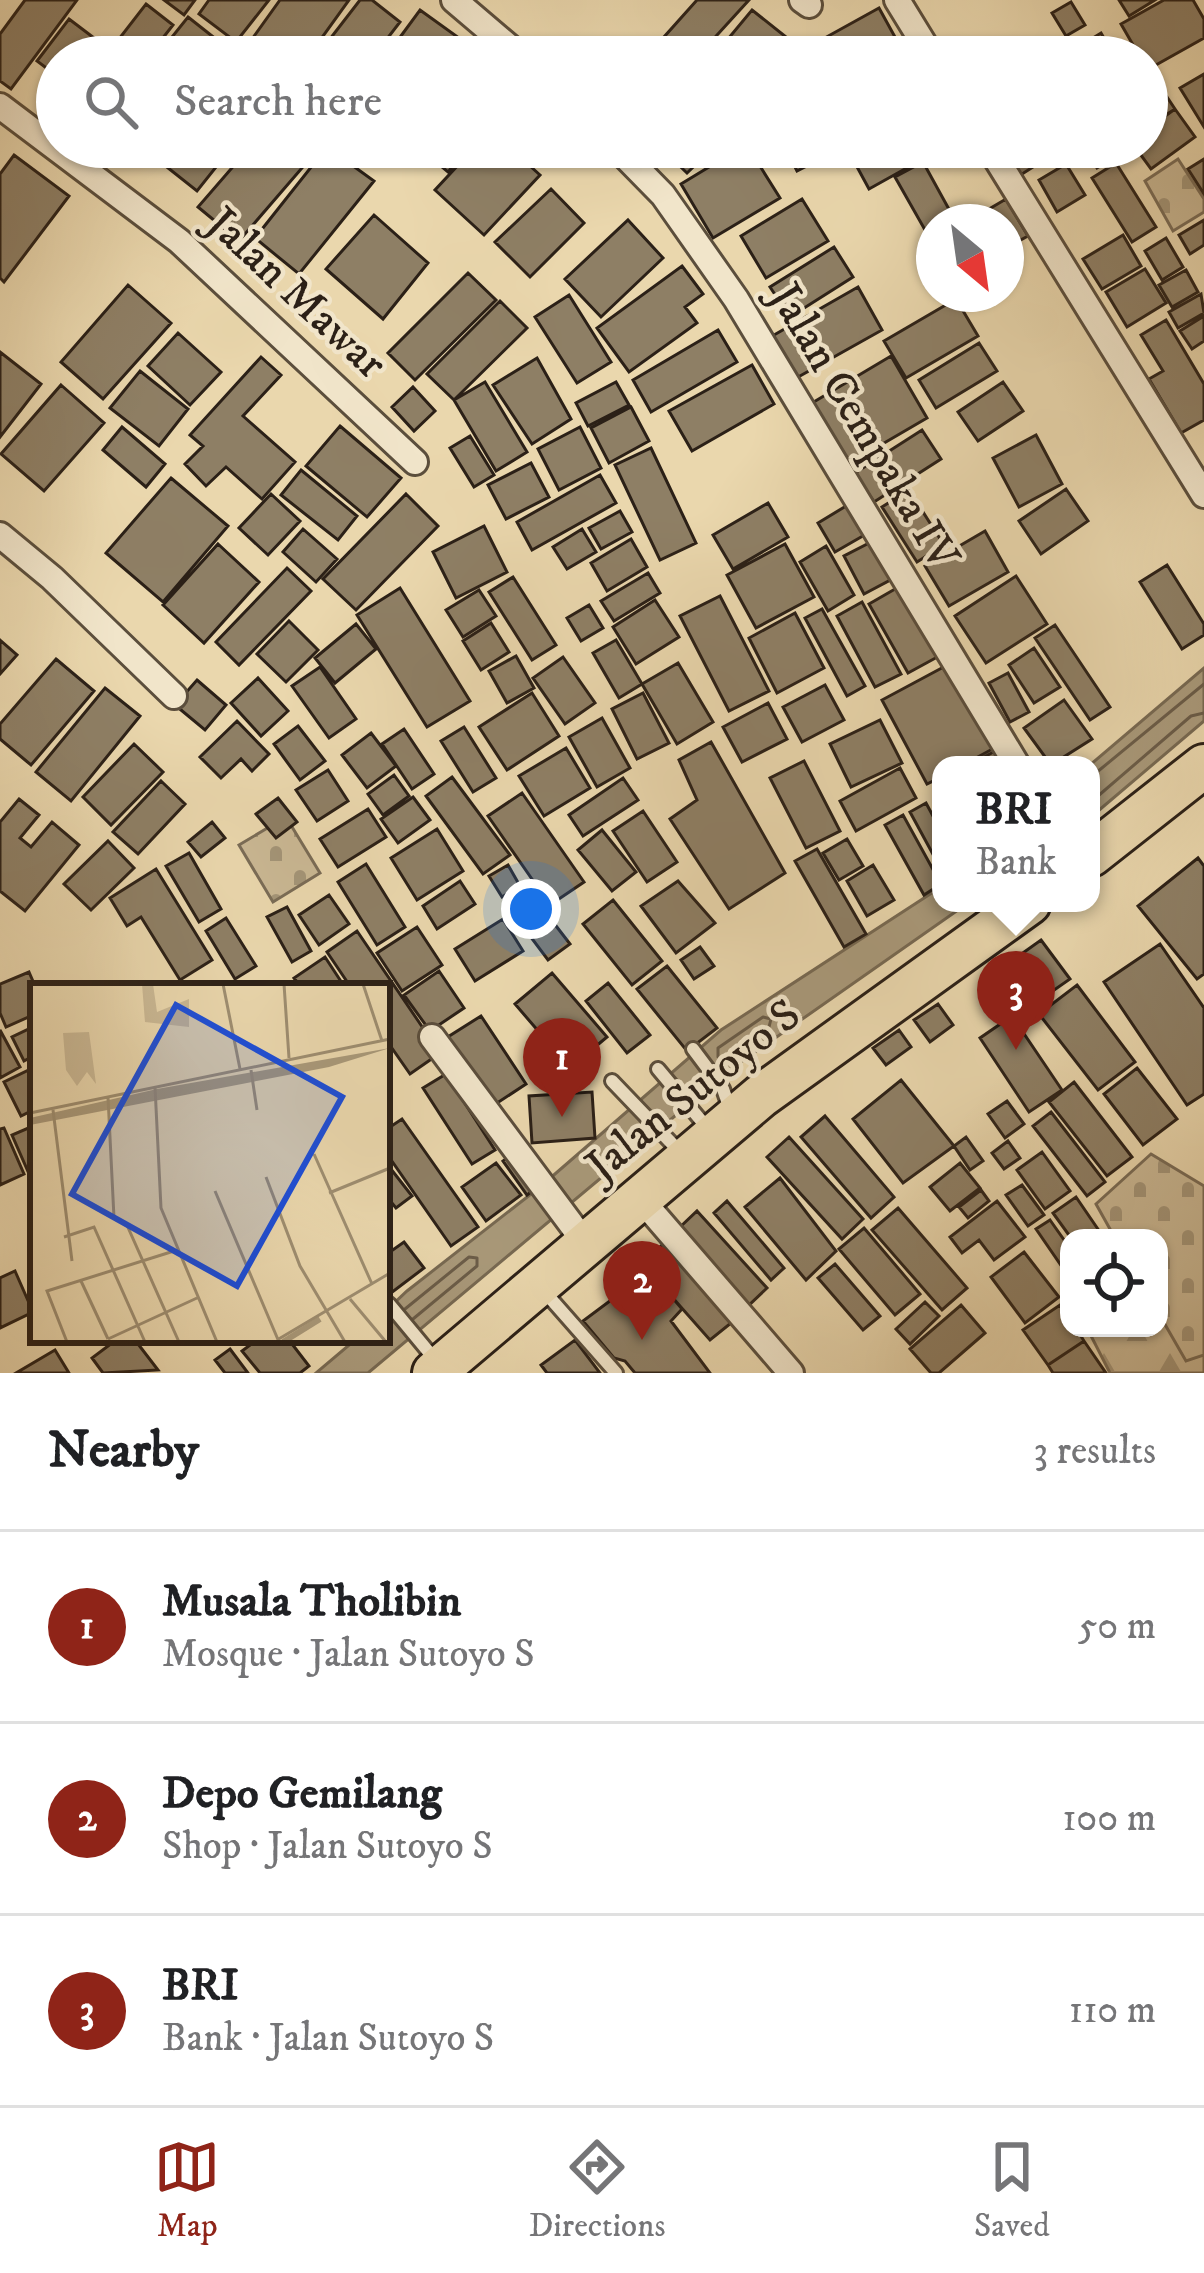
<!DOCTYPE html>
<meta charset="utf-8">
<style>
:root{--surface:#fff;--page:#f6f6f6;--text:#202124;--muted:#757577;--line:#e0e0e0;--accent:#8f2418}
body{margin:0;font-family:"IM FELL DW Pica",serif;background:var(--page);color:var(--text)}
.controls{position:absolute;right:36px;bottom:36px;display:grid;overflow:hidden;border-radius:24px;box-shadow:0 3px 9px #0004}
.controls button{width:108px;height:108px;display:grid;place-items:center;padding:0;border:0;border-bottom:3px solid var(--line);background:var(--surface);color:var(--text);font:60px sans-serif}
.compass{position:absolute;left:916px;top:204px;width:108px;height:108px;border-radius:50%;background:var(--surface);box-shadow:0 3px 9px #0004;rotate:151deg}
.you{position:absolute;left:531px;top:909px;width:42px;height:42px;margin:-30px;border:9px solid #fff;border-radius:50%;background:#1a73e8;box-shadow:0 0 0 18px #1a73e833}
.badge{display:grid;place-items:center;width:78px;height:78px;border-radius:50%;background:var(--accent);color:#fff;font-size:39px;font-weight:700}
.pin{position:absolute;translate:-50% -99px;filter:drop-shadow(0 3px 6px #0008)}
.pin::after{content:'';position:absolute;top:63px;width:42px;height:36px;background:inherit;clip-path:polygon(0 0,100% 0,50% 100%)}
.popup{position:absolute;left:932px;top:756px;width:168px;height:156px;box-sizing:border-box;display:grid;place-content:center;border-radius:24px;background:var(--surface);filter:drop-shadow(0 3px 9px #0005);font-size:39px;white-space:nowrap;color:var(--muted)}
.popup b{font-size:45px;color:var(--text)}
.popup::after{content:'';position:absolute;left:50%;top:100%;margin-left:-24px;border:24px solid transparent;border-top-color:var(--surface)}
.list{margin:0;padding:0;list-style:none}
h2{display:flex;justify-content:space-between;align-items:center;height:156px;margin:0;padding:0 48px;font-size:51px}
h2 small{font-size:39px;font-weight:400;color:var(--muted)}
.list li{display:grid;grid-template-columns:78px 1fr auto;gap:36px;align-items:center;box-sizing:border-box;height:192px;padding:0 48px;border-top:3px solid var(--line)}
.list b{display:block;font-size:45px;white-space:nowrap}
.list p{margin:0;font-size:39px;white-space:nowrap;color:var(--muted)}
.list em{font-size:39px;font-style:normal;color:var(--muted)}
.icon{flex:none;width:66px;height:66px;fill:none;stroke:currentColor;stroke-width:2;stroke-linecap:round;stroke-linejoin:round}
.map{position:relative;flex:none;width:1204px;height:1373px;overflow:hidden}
.search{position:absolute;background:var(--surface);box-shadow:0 3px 9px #0004;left:36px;right:36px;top:36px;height:132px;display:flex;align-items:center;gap:30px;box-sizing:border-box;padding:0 42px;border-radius:66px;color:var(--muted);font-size:45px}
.sheet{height:732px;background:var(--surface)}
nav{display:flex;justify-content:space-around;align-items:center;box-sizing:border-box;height:168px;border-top:3px solid var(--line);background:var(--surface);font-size:33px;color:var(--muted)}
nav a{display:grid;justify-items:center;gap:6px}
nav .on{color:var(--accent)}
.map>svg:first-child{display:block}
</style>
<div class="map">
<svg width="1204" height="1373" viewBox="0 0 1204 1373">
<defs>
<pattern id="forest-firs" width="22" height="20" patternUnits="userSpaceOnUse" patternTransform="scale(3)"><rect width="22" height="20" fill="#cab894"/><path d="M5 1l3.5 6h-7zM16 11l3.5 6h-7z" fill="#a49578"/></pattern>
<pattern id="cemetery-stones" width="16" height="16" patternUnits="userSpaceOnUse" patternTransform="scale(3)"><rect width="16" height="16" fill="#cab894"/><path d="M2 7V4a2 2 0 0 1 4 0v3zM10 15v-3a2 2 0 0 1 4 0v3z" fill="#a49578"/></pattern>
</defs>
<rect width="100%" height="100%" fill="#ead7ad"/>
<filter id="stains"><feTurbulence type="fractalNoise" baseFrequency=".00167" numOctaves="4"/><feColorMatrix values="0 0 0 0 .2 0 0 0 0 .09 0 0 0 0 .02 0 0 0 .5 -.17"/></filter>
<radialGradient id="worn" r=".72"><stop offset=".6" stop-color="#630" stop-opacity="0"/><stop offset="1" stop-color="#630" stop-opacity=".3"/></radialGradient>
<!-- forest -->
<path fill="url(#forest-firs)" stroke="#7a6c56" stroke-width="3" d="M1204,1244v129h-94l-23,-45h72v-69z"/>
<!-- cemetery -->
<path fill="url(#cemetery-stones)" stroke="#7a6c56" stroke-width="3" d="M1178,159l26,40v13l-31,19 -28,-50z
M286,817l34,56 -47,29 -34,-57z
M1151,1154l53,32v169l-18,6 -27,-47v-76h-44l-19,-34z"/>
<!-- water -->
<path fill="#a9997a" stroke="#776952" stroke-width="3" d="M1204,668v53l-113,96 -1,-52z
M941,887v16h27l-237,166 -363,304h-52l39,-33h32v-30l20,-19 133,-104 181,-157z"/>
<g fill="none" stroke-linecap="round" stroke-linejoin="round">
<!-- shore -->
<path stroke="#6a5c48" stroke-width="3" d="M1091,777l113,-93
M1091,802l100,-86 13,-3
M763,1017l8,2 -2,8 -44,31 -7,-1v-9z
M405,1309l64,-52 8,1v8l-64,53"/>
</g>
<!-- building -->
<path fill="#8e7f65" stroke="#2b2017" stroke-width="3" d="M25,0h52l-66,89 -11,-8v-47z
M164,0h31l-11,15z
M209,0h60l-33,42 -37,-28z
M280,0h69l-41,57h-45l-16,-11z
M360,0h12l28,22 -27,35h-57z
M697,0h52l-52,57h-11l-22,-20z
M1119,0h36l-26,16z
M1164,0h29l11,19v19l-57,32v-13h-7l-19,-33z
M1071,2l14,23 -19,11 -14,-23z
M146,4l27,21 -25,32h-43z
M879,8l27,49h-88l-6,-12z
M420,10l39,28 -14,19h-23l-24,-17z
M752,10l34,27 -16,20h-57z
M188,17l38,30 -8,10h-62z
M69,19l37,28 -8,10h-41v19l-20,-15z
M1101,33l14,24h-53z
M480,41l17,16h-32z
M1204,74v53l-24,-39z
M1155,79l20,30 -28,18v-42z
M1175,109l20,28 -44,32 -16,-22h12v-18z
M169,147h63l-35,44 -39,-31z
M250,147h41l17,14 -69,80 -41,-34z
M327,147l47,34 -75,93 -44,-36z
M418,147h51l-21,25z
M475,147h34l31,28 -56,60 -49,-45z
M660,147h54l-27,26z
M742,147h6l32,51 -67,40 -32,-54z
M785,147h59l-47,24z
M858,147h44l10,18 -43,24 -20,-37z
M907,147h34l-26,14z
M1001,147h43l6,9 -31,20z
M1084,147h36l3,5 -26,16z
M14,155l55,41 -65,86 -4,-4v-104z
M1204,159v35l-16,-25z
M923,162l33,60h-22v12l-5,3 -34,-60z
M1116,163l40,64 -24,15 -40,-64z
M1066,164l19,31 -28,17 -18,-32z
M551,189l33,34 -54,54 -35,-35z
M802,199l26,42 -62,37 -25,-42z
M1006,199l22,37 -22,12v-26h-39z
M374,215l54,48 -45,56 -57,-50z
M628,220l35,38 -62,59 -36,-38z
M1204,220v25l-14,9 -11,-19z
M1123,235l18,31 -39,23 -19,-30z
M1166,238l17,29 -21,13 -17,-29z
M834,247l19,30 -63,40 -20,-30z
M682,266l21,28 -18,13 12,16 -68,49 -32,-44z
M1145,269l21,34 -39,24 -21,-35z
M1186,270l12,22 -26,15 -13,-22z
M468,273l28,27 -81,80 -27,-27z
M128,285l43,38 -68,76 -42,-37z
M858,287l24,43 -91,51 -24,-42z
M1201,294l3,19 -26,15 -9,-16z
M569,295l42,67 -34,21 -42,-66z
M956,299l22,37 -72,42 -22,-37z
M500,301l27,27 -73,72 -27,-26z
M1204,316v25l-12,8 -12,-18z
M1166,320l38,64v36l-23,13 -32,-54 14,-8 -22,-36z
M718,330l19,32 -86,50 -18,-32z
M178,333l43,39 -31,33 -42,-39z
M979,343l18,28 -61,37 -17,-28z
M0,352l41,32 -41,53z
M891,356l36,62 -84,49 -36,-61z
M261,357l20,18 -38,41 52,46 -33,37 -36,-32 -20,19 -21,-22 18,-18 -13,-11z
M537,358l34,61 -39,25 -39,-59z
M752,365l22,39 -82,47 -23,-40z
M140,371l48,38 -29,37 -49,-38z
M485,382l42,70 -31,19 -42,-71z
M616,382l13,23 -41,21 -12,-23z
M1003,382l20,29 -45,30 -20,-29z
M61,385l43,38 -60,68 -43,-37z
M413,387l22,24 -21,20 -22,-24z
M631,407l18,34 -40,22 -18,-35z
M340,426l61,52 -34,39 -61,-51z
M122,427l43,37 -19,23 -43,-37z
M580,427l21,41 -42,22 -21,-41z
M922,430l19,29 -67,43 -19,-29z
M1036,435l26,49 -43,23 -26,-49z
M470,436l24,39 -20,12 -24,-39z
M651,448l45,95 -36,17 -45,-95z
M531,463l18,34 -43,22 -18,-34z
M301,470l56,46 -19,24 -57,-45z
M600,475l16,28 -84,47 -15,-28z
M171,478l57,48 -65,76 -57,-49z
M1066,489l22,32 -47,33 -22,-33z
M909,490l35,55 -27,17 -35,-55z
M271,494l29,27 -32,34 -29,-27z
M406,494l32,32 -82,84 -33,-31z
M768,503l20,34 -55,32 -20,-34z
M851,503l17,30 -33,19 -17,-29z
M620,511l12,21 -31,17 -12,-21z
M484,526l23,46 -51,26 -23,-46z
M303,529l34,30 -21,23 -33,-30z
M582,529l14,23 -29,17 -14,-22z
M985,531l23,41 -59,34 -24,-40z
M631,539l16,28 -40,24 -16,-28z
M875,540l19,38 -30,16 -20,-38z
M218,544l41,38 -55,61 -41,-38z
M785,544l29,53 -58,31 -29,-53z
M826,546l28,49 -26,16 -28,-49z
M1167,565l37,59v11l-22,14 -42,-67z
M287,568l24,23 -72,74 -23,-23z
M648,573l12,20 -46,28 -13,-20z
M1016,576l31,48 -61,39 -31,-47z
M513,577l43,68 -24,15 -43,-68z
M902,585l39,70 -33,18 -39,-69z
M400,588l70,113 -43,26 -70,-112z
M479,590l17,26 -33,21 -17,-27z
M720,596l49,95 -40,20 -49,-95z
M655,600l24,37 -43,27 -23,-37z
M862,602l39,72 -26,13 -38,-71z
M589,605l14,23 -22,13 -14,-23z
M822,609l43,77 -18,10 -42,-78z
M795,613l29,55 -47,25 -28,-55z
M289,621l29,29 -32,32 -29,-28z
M491,623l18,29 -28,18 -18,-29z
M356,624l20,25 -41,34 -20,-25z
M1055,625l55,82 -20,13 -55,-82z
M0,640l17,15 -17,19z
M616,640l26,44 -23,14 -26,-45z
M1034,648l26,39 -26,16 -25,-38z
M516,656l18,32 -27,15 -18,-32z
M563,657l32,46 -30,21 -32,-46z
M56,659l38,32 -63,74 -31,-26v-15z
M953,662l45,84 -35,19h-22v12l-14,7 -45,-84z
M678,663l35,59 -36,22 -35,-60z
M320,667l36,52 -27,19 -37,-52z
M1008,673l21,39 -19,10 -21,-39z
M258,678l30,33 -27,25 -30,-33z
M197,680l29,25 -21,25 -30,-25z
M825,685l19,35 -42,22 -19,-35z
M105,688l35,28 -69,85 -35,-29z
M532,693l27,43 -52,34 -28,-43z
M643,693l26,50 -32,16 -25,-50z
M1064,700l28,39 -41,26 -27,-37z
M768,703l19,36 -45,23 -19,-35z
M602,718l28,50 -33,19 -28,-50z
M880,720l22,43 -51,24 -21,-43z
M237,721l32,33 -17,17 -11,-12 -20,19 -21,-21z
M298,726l27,35 -25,19 -26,-36z
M464,727l32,51 -23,14 -32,-51z
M404,729l30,45 -22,15 -30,-45z
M371,733l25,33 -29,22 -25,-33z
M711,742l74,131 -56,36 -59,-90 27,-19 -18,-40z
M134,744l29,28 -52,53 -28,-28z
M566,748l24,40 -46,28 -25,-40z
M1001,748l9,17h-41z
M804,761l36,70 -34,17 -36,-70z
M900,768l16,30 -60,33 -16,-30z
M328,770l20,31 -31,20 -21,-31z
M394,775l15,21 -26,19 -15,-21z
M452,777l58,78 -27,19 -57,-78z
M623,778l15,22 -55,36 -14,-21z
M161,781l24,23 -47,50 -25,-22z
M522,793l62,89 -34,23 -62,-89z
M413,797l17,23 -32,23 -17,-24z
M278,798l19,24 -21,16 -20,-24z
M19,799l20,16 -19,23 11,9 21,-25 27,23 -54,66 -25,-20v-69z
M926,803l15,28v38l-31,-57z
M368,809l18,28 -48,30 -18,-28z
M643,811l34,51 -30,20 -34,-51z
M903,815l38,69 -17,11 -39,-70z
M212,822l13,16 -24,19 -13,-15z
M437,829l26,42 -46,29 -26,-42z
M602,830l34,42 -24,19 -34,-41z
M847,839l16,27 -24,14 -16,-27z
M108,841l26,27 -43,42 -27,-26z
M817,849l49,85 -22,13 -49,-86z
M189,853l32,56 -22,13 -33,-56z
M1198,858l6,8v108l-7,5 -59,-73z
M366,864l39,63 -28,18 -39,-63z
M508,865l12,21 -18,11 -13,-21z
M873,865l21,35 -27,16 -20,-35z
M156,869l56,91 -32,20 -39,-63 -14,9 -17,-28z
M460,881l15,23 -38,25 -14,-23z
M678,881l37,42 -39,30 -35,-47z
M329,895l20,29 -30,21 -20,-30z
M533,896l37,48 -22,16 -36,-48z
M613,900l49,61 -30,24 -49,-61z
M287,907l24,44 -19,11 -25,-45z
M226,918l30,48 -21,13 -29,-48z
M503,919l20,32 -48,30 -20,-32z
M417,927l25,38 -40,26 -25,-38z
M357,931l83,122 -30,21 -23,-33v-55h-37l-23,-34z
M1041,940l29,39 -33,23 -28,-39z
M1160,944l44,64v86l-17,11 -83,-123z
M700,947l14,19 -20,13 -13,-19z
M325,957l19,29h-44l-6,-8z
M667,966l50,62 -30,23 -50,-62z
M439,971l25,37 -34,23 -26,-36z
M29,972l6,14 -2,29 -27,12 -6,-14v-29z
M552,973l55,64 -37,31 -55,-64z
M608,983l42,52 -23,18 -41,-52z
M1077,985l58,77 -37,28 -59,-76z
M938,1004l15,21 -23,17 -16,-22z
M481,1016l45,68 -38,25 -45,-69z
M1012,1016l50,74 -33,22 -49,-74z
M33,1027v29l-9,5 -12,-24z
M0,1030l20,37 -20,11z
M899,1030l12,17 -25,18 -13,-17z
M33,1068v42l-12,6 -17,-34z
M1137,1068l40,51 -34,26 -39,-51z
M446,1074l49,76 -23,14 -49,-76z
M901,1080l53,66 -51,37 -50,-64z
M1074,1082l58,75 -25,19 -58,-74z
M592,1092l3,46 -63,5 -3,-47z
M1007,1101l17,23 -19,14 -17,-24z
M1051,1112l54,70 -18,14 -54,-70z
M825,1116l69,81 -23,21 -70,-81z
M402,1119l76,108 -27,19 -64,-92v-25z
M33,1126v57l-21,-48z
M4,1128l20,46 -24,11v-56z
M789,1137l74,82 -21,20 -75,-82z
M966,1137l17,24 -13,9 -16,-24z
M1008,1141l12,17 -16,11 -12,-16z
M1042,1152l28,39 -25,18 -28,-39z
M514,1153l25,33 -12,9 -24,-34z
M496,1163l25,32 -35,26 -24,-34z
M960,1163l20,25 -30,23 -20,-24z
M387,1164l25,32 -16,12 -9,-11z
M780,1178l56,73 -30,29 -61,-73z
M1022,1185l22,30 -16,11 -22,-31z
M981,1190l8,11 -21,17 -9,-11z
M1076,1197l28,41h-33l-18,-25z
M727,1201l57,67 -13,12 -57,-67z
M997,1201l28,36 -31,23 -15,-20 -17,13 -12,-16z
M898,1208l69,80 -25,22 -70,-80z
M697,1211l70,77 -19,18 -70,-77z
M1050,1220l19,27v30l-33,-48z
M864,1228l56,66 -25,21 -56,-66z
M668,1240l68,79 -26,21 -68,-77z
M404,1242l20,26 -37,28v-42z
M1024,1252l35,45 -34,26 -34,-46z
M835,1264l45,52 -17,14 -45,-52z
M15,1271l18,41 -33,16v-50z
M650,1271l32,38 -11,12 39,52h-75l-10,-12 -11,-3 -31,-37z
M925,1302l14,14 -29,28 -14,-15z
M961,1305l24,28 -46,40h-8l-21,-24z
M1060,1305l9,13v10h7l8,13 -36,24 -25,-35z
M116,1340h19l23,30 -55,3 -11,-15z
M257,1340h32l20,26 -9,7h-40l-18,-22z
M575,1340l25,33h-53l-6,-8z
M1084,1341l22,32h-53l-5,-8z
M230,1349l18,24h-23l-10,-13z
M55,1350l14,23h-53z"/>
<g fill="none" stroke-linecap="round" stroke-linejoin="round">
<!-- service casing -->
<g stroke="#5b4e3c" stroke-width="18">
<path id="service" d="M693,1049l30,40 8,23
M658,1069l51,61
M612,1081l69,72
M543,1290l73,83
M389,1304l48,58"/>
</g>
<!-- minor casing -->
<g stroke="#5b4e3c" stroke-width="30">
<path id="minor" d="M454,0l67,57
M802,0l7,5
M897,0l35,57
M0,106l179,135 236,221
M616,147l47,48 73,104 281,466
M989,147l215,348
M0,535l52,43 122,118
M432,1037l154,207
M640,1198l151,175"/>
</g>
<!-- trunk casing -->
<g stroke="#2b2017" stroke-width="48">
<path id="trunk" d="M1091,855l113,-89
M434,1373l327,-277 268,-193"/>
</g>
<!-- service -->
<use href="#service" stroke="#f1e5ca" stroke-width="12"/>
<!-- minor -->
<use href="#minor" stroke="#f1e5ca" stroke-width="24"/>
<!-- trunk -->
<use href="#trunk" stroke="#ead7ad" stroke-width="42"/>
</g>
<g text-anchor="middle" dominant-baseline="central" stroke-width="9" stroke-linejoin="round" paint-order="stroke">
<!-- street labels -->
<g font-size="45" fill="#2b2017" stroke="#f1e5ca">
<text transform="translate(296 294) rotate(43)">Jalan Mawar</text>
<text transform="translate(863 427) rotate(59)">Jalan Cempaka IV</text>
<text transform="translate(694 1091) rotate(-39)">Jalan Sutoyo S</text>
</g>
</g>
<!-- overview -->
<g transform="translate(30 983)">
<rect width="360" height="360" fill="#ead7ad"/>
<path d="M112,1h11l4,28 32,-13v28l-44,-5zM59,49l7,52 -9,-12 -10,14 -11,-16 -3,-37z" fill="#cab894"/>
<path d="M360,65l-61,19 -299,58v-7l127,-29z" fill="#a9997a"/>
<path fill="none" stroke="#a9997a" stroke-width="6" d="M253,359l37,-23"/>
<path fill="none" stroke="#9e8e71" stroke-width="3" d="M193,1l17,85M254,1l5,74M333,1l19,57M221,87l6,40M125,104l6,121 56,134M78,114l6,121M23,127l19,151M0,130l360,-74M0,132v153M284,171l58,130M236,194l34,89 45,76M185,208l64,151M299,210l61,-25M96,240l53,119M34,254l30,-10 51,115M51,298l27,58M320,316l36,43M78,356l89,-41M247,357l113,-67M37,359l-20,-51 127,-40"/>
<path fill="#1d4ed8" fill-opacity="0.15" stroke="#1d4ed8" stroke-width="6" d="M146,22l166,92 -105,189 -165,-92z"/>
<rect width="360" height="360" fill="none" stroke="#2b2017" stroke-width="6"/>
</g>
<rect width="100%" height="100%" filter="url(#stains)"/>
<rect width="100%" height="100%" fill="url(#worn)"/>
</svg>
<div class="controls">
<button><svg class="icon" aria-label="locate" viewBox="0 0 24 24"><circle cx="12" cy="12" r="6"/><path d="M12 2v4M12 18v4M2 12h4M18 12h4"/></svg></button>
</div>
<svg class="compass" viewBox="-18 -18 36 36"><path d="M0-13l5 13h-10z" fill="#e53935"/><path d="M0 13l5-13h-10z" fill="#757577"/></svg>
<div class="you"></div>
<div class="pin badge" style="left:562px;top:1117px">1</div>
<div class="pin badge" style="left:642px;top:1340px">2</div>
<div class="pin badge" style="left:1016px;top:1050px">3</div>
<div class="popup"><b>BRI</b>Bank</div>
<div class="search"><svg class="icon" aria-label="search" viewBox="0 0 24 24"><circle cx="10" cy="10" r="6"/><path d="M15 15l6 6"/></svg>Search here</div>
</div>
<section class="sheet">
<h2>Nearby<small>3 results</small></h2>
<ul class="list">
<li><span class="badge">1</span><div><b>Musala Tholibin</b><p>Mosque · Jalan Sutoyo S</p></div><em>50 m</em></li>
<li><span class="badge">2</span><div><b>Depo Gemilang</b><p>Shop · Jalan Sutoyo S</p></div><em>100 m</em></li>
<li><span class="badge">3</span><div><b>BRI</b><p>Bank · Jalan Sutoyo S</p></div><em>110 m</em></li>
</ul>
</section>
<nav>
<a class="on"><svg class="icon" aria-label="map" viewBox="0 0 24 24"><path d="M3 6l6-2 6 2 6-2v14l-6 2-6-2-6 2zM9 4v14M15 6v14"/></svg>Map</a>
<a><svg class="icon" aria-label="directions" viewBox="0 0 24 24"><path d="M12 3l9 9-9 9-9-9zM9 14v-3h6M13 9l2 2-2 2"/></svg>Directions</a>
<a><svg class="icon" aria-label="saved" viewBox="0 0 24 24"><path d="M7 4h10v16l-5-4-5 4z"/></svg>Saved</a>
</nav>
